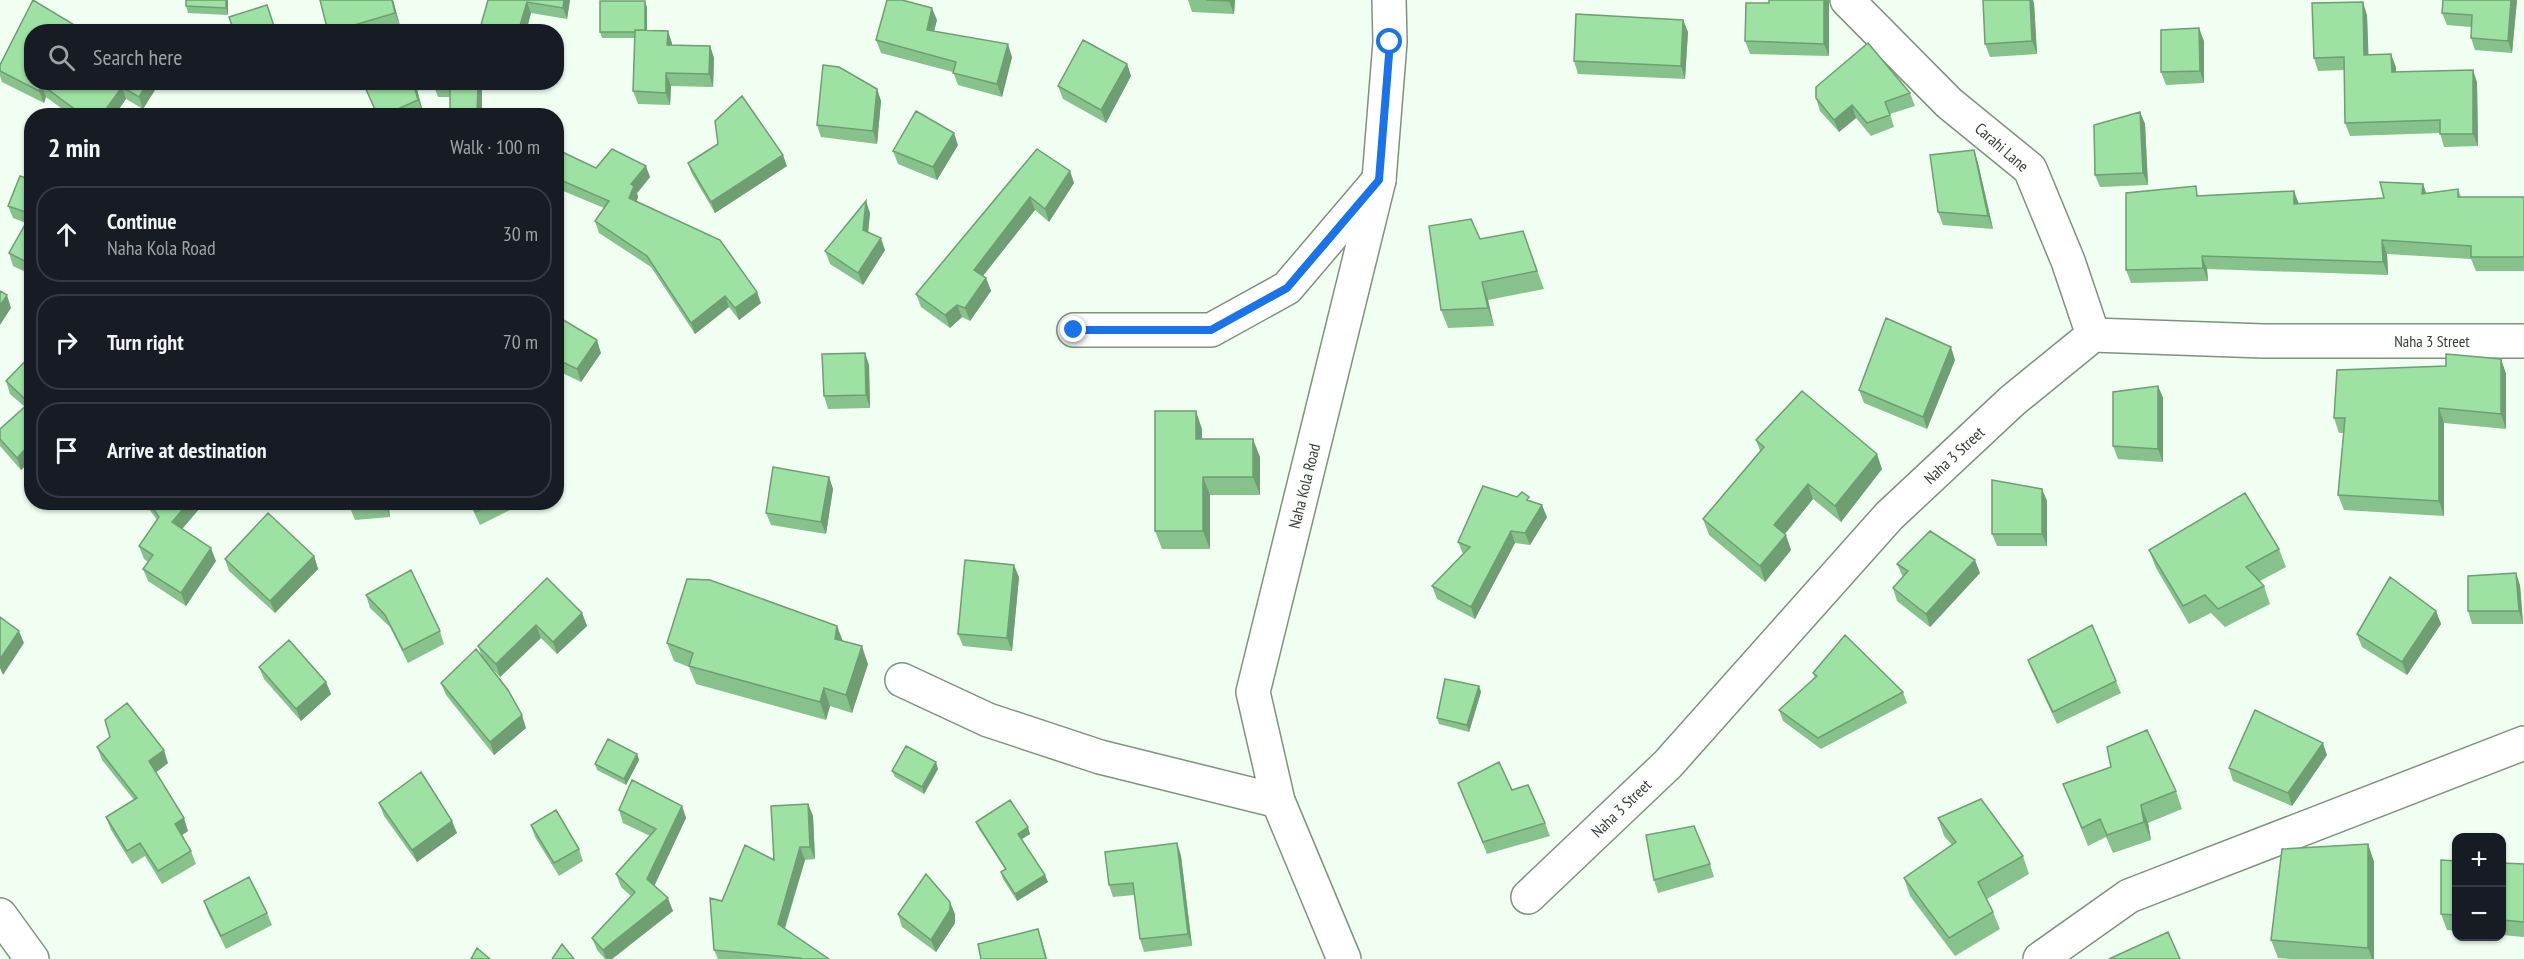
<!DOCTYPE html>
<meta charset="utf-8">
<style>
:root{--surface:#171b24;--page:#242831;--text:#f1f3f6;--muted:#9ea1a6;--line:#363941}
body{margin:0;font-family:"PT Sans Narrow",sans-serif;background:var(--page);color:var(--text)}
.controls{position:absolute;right:18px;bottom:18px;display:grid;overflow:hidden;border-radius:12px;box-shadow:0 2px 4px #0004}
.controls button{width:54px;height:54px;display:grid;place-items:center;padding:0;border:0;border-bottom:2px solid var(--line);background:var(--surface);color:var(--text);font:30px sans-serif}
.stop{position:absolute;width:18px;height:18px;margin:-14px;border:4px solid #1a73e8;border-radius:50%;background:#fff}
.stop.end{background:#1a73e8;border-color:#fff;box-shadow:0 2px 6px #0008}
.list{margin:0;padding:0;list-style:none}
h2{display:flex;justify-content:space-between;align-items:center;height:78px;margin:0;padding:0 24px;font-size:26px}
h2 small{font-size:20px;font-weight:400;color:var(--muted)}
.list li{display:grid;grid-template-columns:39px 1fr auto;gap:18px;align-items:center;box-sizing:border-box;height:96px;margin:0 12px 12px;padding:0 12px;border:2px solid var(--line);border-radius:24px}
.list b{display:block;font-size:22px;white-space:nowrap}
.list p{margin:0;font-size:20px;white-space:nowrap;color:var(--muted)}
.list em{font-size:20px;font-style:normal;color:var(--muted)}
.icon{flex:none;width:33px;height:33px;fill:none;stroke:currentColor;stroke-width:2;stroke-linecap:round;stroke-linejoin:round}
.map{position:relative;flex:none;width:2524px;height:959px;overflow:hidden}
.search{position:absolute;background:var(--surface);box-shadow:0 2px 4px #0004;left:24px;top:24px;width:540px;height:66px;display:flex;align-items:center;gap:15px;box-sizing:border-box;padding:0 21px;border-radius:24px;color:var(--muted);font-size:22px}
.panel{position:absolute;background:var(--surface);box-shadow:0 2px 4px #0004;left:24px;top:108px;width:540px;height:402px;border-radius:24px}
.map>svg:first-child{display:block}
</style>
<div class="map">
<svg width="2524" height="959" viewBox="0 0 2524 959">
<rect width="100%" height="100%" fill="#f0fff1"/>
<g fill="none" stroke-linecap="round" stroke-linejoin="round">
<!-- street casing -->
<g stroke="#7d937e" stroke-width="36">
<path id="street" d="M1847,0l102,103 81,66 38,92 25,74
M1074,330h137l76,-42 92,-108
M902,680l86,40 112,37 178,44
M1528,897l140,-133 221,-248 123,-115 81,-66 170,6h261
M0,915l32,44
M2040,959l89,-63 395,-153"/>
</g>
<!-- secondary casing -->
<g stroke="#7d937e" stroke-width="36">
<path id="secondary" d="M1344,959l-66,-158 -25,-109 126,-512 11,-138 -1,-42"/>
</g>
<!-- street -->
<use href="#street" stroke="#fff" stroke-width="33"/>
<!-- secondary -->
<use href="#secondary" stroke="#fff" stroke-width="33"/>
</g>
<!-- wall -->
<path fill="#87c28c" d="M186,0h42v15l-40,-2 -2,-7z
M320,0h73l7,26 -20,6h-52z
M488,0h82l-3,19 -36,-6 -5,19h-47z
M1188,0h47l-1,14 -42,-2z
M1769,0h60v56l-79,-2 -5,-13 24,-38z
M2517,0l-5,53 -37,-3 -4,-12v-11l-24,-2 -5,-12z
M2034,3l3,51 -47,3 -5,-13z
M647,7v23l25,13v2l38,1 4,12 -1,29 -42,-1 -1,19 -32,-1 -5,-13 2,-53h-33l-2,-6z
M2367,15l1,40 28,12v5l81,10 1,64 -34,1 -4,-14 -90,3 -5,-13 -1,-53 -26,1 -4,-13z
M937,20l-3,11 78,26 -10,40 -44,-12 -5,-13 -72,-19 -5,-13z
M1683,20l5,12 -3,47 -107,-5 -4,-13z
M2204,41v42l-38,2 -5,-13z
M1127,64l4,12 -25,47 -43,-24 -5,-13z
M0,65l160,17 -17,27 -17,-10 -12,17h-42l-26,-19 -2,6 -42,-21 -2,-6z
M415,82l8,30 -8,4h-38l-12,-29z
M482,82l-32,15h-12l-4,-11z
M877,89l4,12 -4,43 -56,-7 -4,-12z
M1910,93l5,13 -25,8 4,13 -23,9 -15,-18 -17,14 -19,-21 -4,-13z
M2140,112l5,12 3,61 -48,2 -5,-12z
M958,145l-21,35 -39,-16 -5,-13z
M556,149l40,19 54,9 -13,16 1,4 -1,4 124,102 -22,17 -10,-13 -34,27 -44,-67 -52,-34 -4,-12 9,-13 -48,-20z
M1037,149l33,22 4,12 -25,39 -14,-12 -52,66 3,2 5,13 -21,30 -8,-4 -12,11 -29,-21 -5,-13z
M1974,150l4,13 15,66 -50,-4 -5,-13z
M688,163l99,3 -72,47 -23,-39z
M32,180v95l-19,-9 -4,-13 17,-30 -13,-5 -5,-12z
M2458,189l3,8h63v74h-48l-5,-12 -84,-5 1,21 -181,-6 1,12 -77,2 -5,-13 73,-74 99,8 86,-6z
M870,213l-2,19 17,18 -22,35 -33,-21 -5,-13z
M1523,231l21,58 -56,11 6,26 -46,2 -7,-18 39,-71z
M556,323l45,30 -20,29 -25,-12z
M865,353l4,12 1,43 -42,1 -4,-13z
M32,354v105l-11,11 -21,-24v-17l25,-22 -15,-13 -4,-13z
M2501,359l5,15v55l-62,-6v93l-100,-6 -6,-15 6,-62h-5l-5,-15 112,-52z
M1955,360l-28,69 -63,-26 -5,-13z
M2158,386l5,12v64l-45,-3 -5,-13z
M1202,429v10l58,18v38h-50v54h-48l-7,-18z
M1756,440l126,29 -41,53 -28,-23 -28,35 6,16 -26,32 -56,-47 -6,-16 57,-68z
M829,477l4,12 -7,45 -55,-9 -5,-12z
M2042,489l5,12v45h-50l-5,-12z
M1530,501l17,16 -17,28 -15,-2 -40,76 -38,-20 -5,-13 31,-32 -5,-12z
M144,502h61l-23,27 34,32 -30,45 -38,-25 -5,-12 5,-7 -4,-3 -5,-13 18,-26z
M388,502l2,15 -35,3 -5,-12z
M469,502h53v2l-42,21z
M2279,549l7,18 -26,14 4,5 6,18 -45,23 -14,-14 -22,11 -33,-56 -7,-18z
M314,556l4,13 -43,44 -46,-42 -4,-12z
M1897,564l83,9 -50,54 -33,-26 -4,-13 10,-11z
M1019,577l-7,74 -49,-5 -5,-12z
M547,578l35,35 5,13 -30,28 -16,-16 -41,39 -13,-14 39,65 -32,27 -48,-60 -5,-12 41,-26 -4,-11z
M2520,585l3,39h-51l-4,-13z
M366,595l74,36 4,13 -36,19 -18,-36 -20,-19z
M2436,611l5,13 -34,51 -45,-28 -5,-13z
M837,626l5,15 26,23 -16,49 -22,-7 -4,14 -130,-36 -7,-17 -15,-6 -7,-18z
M2028,660l88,21 5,12 -64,31 -24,-51z
M259,667l67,15 5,12 -30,27 -37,-42z
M1813,673l90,19 4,11 -86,46 -38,-28 -4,-11 36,-32z
M1479,686l2,6 -12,40 -30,-8 -2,-6z
M97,747l71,16 -12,9 32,59 -6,4 9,16 5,13 -34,20 -17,-28 -13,8 -21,-34 -5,-13 28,-17 -32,-40z
M637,754l2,6 -13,25 -29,-15 -2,-6z
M2327,755l-35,51 -59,-25 -4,-13z
M938,769l-14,25 -29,-17 -3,-6z
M1458,783l54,7 33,33 5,13 -63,18z
M2063,784l113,7 6,18 -34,14 3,17 -38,13 -7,-16 -18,9z
M379,803l78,30 -40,29 -33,-46z
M808,804l5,12 2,43 -10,1 -20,69 44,30h-111l-4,-9 8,-49 52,-41z
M682,806l4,12 -32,67 19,26 -61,48h-7l-8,-9 -5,-12 39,-42 -10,-9 -5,-13 34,-38 -27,-13 -4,-13z
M1938,818l85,38 6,18 -42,25 6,13 7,17 -45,27 -45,-60 -6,-18 48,-33 -8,-9z
M976,822l54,12 -8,5 26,43 -31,19 -14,-22 -2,-7 4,-3 -26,-40z
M531,825l48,24 4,12 -24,15 -24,-39z
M1177,843l4,13 11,90 -48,6 -4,-13 -6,-44 -21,2 -4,-12z
M2368,844l6,18v97h-84l-12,-1 -7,-18z
M2457,861v70l-10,-1 -6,-16z
M2502,863l22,1v73l-22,-2z
M1710,864l4,13 -56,16 -4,-13z
M204,901l63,12 5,12 -46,24 -18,-36z
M898,914h57v9l-19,29 -34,-25z"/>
<!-- shaded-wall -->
<path fill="#6e9e72" d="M226,0h2v15l-2,-7z
M392,0h1l7,26 -5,-13z
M564,0h6l-3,19 -4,-11z
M1229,0h6l-1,14 -5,-13z
M1824,0h5v56l-5,-12z
M2030,0h3l1,3 3,51 -5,-13z
M2511,0h6l-5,53 -4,-12z
M645,1l2,6v31l-2,-6z
M527,2l4,11 -5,19h-8z
M2363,2l4,13 2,52 -5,-12z
M932,8l5,12 -6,22 -4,-12z
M1683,20l5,12 -3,47 -4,-13z
M2199,28l5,13v42l-4,-12z
M668,31l4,12v14l-5,-12z
M1008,44l4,13 -10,40 -5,-13z
M710,46l4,12 -1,29 -4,-13z
M2391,54l5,13v17l-4,-12z
M1127,64l4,12 -25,47 -5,-13z
M2473,70l4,12 1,64 -5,-12z
M666,73l5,13 -1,19 -4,-12z
M148,82h12l-17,27 -4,-12z
M413,82h2l8,30 -5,-12z
M478,82h4v34h-5z
M42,85l4,12 -2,6 -5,-12z
M122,87l4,12 -12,17h-13z
M877,89l4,12 -4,43 -4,-13z
M1852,105l4,13 -17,14 -5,-12z
M2140,112l5,12 3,61 -5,-12z
M954,133l4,12 -21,35 -4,-13z
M1974,150l4,13 15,66 -5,-13z
M783,155l4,11 -72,47 -4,-11z
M646,166l4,11 -13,16 1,4 -5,12 -4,-11 2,-14z
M1070,171l4,12 -25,39 -4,-13z
M2423,184l5,14 -6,-4z
M2294,191l5,13h-5z
M1030,197l5,13 -57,72 -4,-12z
M866,201l4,12 -3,30 -4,-13z
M881,238l4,12 -22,35 -5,-12z
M2382,240l5,14 1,21 -5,-13z
M2202,256l5,13 1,12 -5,-13z
M986,278l5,13 -21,30 -5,-13z
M1482,282l6,18 6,26 -6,-18z
M757,292l4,11 -22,17 -4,-12z
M7,295l4,13 -11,17v-19z
M725,296l4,11 -34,27 -4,-11z
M957,305l5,12 -12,11 -5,-13z
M597,340l4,13 -20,29 -4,-13z
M1951,347l4,13 -28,69 -4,-12z
M865,353l4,12 1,43 -4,-13z
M2501,359l5,15v55l-5,-15z
M2158,386l5,12v64l-5,-13z
M2439,408l5,15v93l-5,-15z
M1196,411l6,18v28l-6,-18z
M1253,439l7,18v38l-7,-18z
M32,442v17l-11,11 -4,-12z
M1877,454l5,15 -41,53 -6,-16z
M829,477l4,12 -7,45 -5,-12z
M1203,477l7,18v54l-7,-18z
M1808,484l5,15 -34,42 -5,-16z
M2042,489l5,12v45l-5,-12z
M189,502h16l-28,33 -5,-13z
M385,502h3l2,15 -5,-13z
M1542,505l5,12 -17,28 -5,-12z
M1511,531l4,12 -40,76 -4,-12z
M1786,535l5,15 -26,32 -5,-16z
M211,548l5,13 -30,45 -5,-13z
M314,556l4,13 -43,44 -5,-12z
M1975,560l5,13 -50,54 -4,-13z
M1014,565l5,12 -7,74 -5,-13z
M2516,573l4,12 3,39 -4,-13z
M2436,611l5,13 -34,51 -5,-13z
M582,613l5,13 -30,28 -4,-12z
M536,625l5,13 -41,39 -4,-13z
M837,626l7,18 -9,-5z
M19,631l5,12 -21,32 -3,-7v-9z
M862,646l6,18 -16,49 -6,-18z
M326,682l5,12 -30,27 -5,-12z
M1479,686l2,6 -12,40 -2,-7z
M824,688l6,18 -4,14 -6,-18z
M522,715l4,13 -32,27 -4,-13z
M2323,743l4,12 -35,51 -4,-13z
M164,750l4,13 -14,11 -5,-13z
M637,754l2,6 -13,25 -2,-6z
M936,762l2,7 -14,25 -2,-7z
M808,804l5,12 2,43 -5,-12z
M2141,805l7,18 3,17 -7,-18z
M682,806l4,12 -34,73 -5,-12z
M184,818l4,13 -9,6 -4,-13z
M452,821l5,12 -40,29 -5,-12z
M1028,827l2,7 -10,6 -2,-6z
M1177,843l4,13 11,90 -4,-12z
M2368,844l6,18v97h-2l-4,-11z
M800,847l5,13 -23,76 -4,-12z
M1045,875l3,7 -31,19 -2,-7z
M668,898l5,13 -61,48h-6l-3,-9z
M950,902l5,12v9l-19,29 -5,-12z
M1038,929l4,12 5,18h-1z"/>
<!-- building -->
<path fill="#9de1a3" stroke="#6e9e72" stroke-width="1.5" d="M33,0l53,32h-54v50h116l-9,15 -17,-10 -21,29h-17l-42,-31 -3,6 -39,-20v-6z
M186,0h40v8l-40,-2z
M320,0h72l3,13 -64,19h-3z
M488,0h76l-1,8 -36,-6 -9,30h-39z
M887,0h15l30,8 -5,22 81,14 -11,40 -44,-11 3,-11 -80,-22z
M1206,0h23v1z
M1769,0h55v44l-79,-3 1,-38h23z
M1983,0h47l2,41 -47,3z
M2443,0h68l-3,41 -37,-3 1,-23 -30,-2z
M600,1h45v29h-10v2h-35z
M2363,2l1,53 27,-1 1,18 81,-2v64h-33v-14l-95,3 -1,-66 -30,1 -2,-55z
M267,5l9,27h-42l-5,-15z
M1576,14l107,6 -2,46 -107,-5z
M2199,28l1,43 -39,1v-42z
M635,30l33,1 -1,14 43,1 -1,28 -43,-1v20l-33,-2z
M1083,40l44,24 -26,46 -43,-24z
M1868,43l42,50 -25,9 5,13 -23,8 -15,-18 -18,15 -18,-22v-11z
M823,65l16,2 38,22 -4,42 -56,-6z
M376,82h37l5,18 -36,16h-4l-13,-29z
M434,82h44l-1,34h-27v-30h-16z
M742,96l41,59 -72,47 -23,-39 30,-19 -3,-23z
M916,111l38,22 -21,34 -40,-16z
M2140,112l3,61 -48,2 -1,-50z
M556,149l40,19 16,-19 34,17 -15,18 3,2 -5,12 91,42 37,52 -22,16 -10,-12 -34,27 -44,-67 -52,-35 14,-20 -53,-23z
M1037,149l33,22 -25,38 -15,-12 -56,73 12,8 -21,30 -8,-3 -12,10 -29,-21z
M1974,150l14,66 -50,-4 -8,-57z
M20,176l12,4v85l-23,-12 22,-39 -23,-8z
M2380,182l43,2 -1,10 36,-5v8h66v60h-53v-11l-89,-6 1,22 -181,-6 1,12 -77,2v-77l70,-7 1,10 97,-5v13l90,-6z
M866,201l-3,29 18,8 -23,35 -33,-22z
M1471,219l9,20 43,-8 14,40 -55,11 6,26 -47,2 -12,-84z
M0,291l7,4 -7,11z
M560,318l37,22 -20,29 -21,-10v-36z
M1886,318l65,29 -28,70 -64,-27z
M865,353l1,42 -42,1 -2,-42z
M32,354v88l-15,16 -17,-19v-10l29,-26 -23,-22z
M2446,354l55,5v55l-62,-6v93l-101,-6 7,-77h-11l3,-48 109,-4z
M2158,386v63l-45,-3v-54z
M1802,391l75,63 -42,52 -27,-22 -34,41 12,10 -26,31 -57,-47 61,-72 -8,-7z
M1155,411h41v28h57v38h-50v54h-48z
M773,467l56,10 -8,45 -55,-9z
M1992,480l50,9v45h-50z
M1483,486l34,11 5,-5 7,5 -2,3 15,5 -17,28 -14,-2 -40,76 -39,-21 38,-39 -12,-5z
M2245,493l34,56 -33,18 18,19 -46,23 -13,-14 -22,11 -34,-56z
M149,502h40l-17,20 39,26 -30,45 -38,-24 10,-14 -14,-9 20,-29z
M349,502h36v2l-35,4z
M471,502h24l-19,10z
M268,513l46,43 -44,45 -45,-42z
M1930,531l45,29 -49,54 -33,-26 15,-17 -11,-7z
M965,560l49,5 -7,73 -49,-4z
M411,570l29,61 -37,19 -18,-35 -19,-20z
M2516,573l3,38h-51v-35z
M2390,577l46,34 -34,51 -45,-28z
M547,578l35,35 -29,29 -17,-17 -40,39 -18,-18z
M687,579l23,1 127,46 -2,13 27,7 -16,49 -22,-7 -4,14 -131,-36 4,-13 -26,-10z
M0,617l19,14 -19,28z
M2092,625l24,56 -63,31 -25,-52z
M1845,635l58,57 -85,46 -39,-28 38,-34 -4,-3z
M289,640l37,42 -30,27 -37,-42z
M476,649l32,41 14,25 -32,27 -49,-59z
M1445,679l34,7 -12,39 -30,-7z
M127,703l37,47 -15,11 35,57 -9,6 16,27 -33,20 -18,-28 -13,8 -21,-34 31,-19 -40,-51 13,-10 -5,-17z
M2255,710l68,33 -35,50 -59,-25z
M2147,730l29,61 -35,14 3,17 -37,13 -7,-16 -18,9 -19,-44 48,-17 -4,-20z
M608,739l29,15 -13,25 -29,-15z
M906,746l30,16 -14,25 -30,-16z
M1499,762l13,28 16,-5 17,38 -62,19 -25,-59z
M421,772l31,49 -40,29 -33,-47z
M632,780l50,26 -35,73 21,19 -65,52 -11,-12 43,-46 -19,-18 40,-45 -37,-19z
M1981,799l42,57 -45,26 15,30 -44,26 -45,-60 52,-36 -18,-24z
M1010,800l18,27 -10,7 27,41 -30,19 -14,-22 5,-3 -30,-47z
M808,804l2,43h-10l-22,77 51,35h-30l1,-1 -86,-8 -4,-52 12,3 23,-56 29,15 -3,-54z
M556,810l23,39 -25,14 -23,-38z
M1694,826l16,38 -56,16 -8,-45z
M1177,843l11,91 -48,5 -7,-56 -24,2 -4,-33z
M2368,844v104l-97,-8 11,-91z
M2441,860l16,1v54l-16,-1z
M2502,863l22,1v58l-22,-2z
M926,874l24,28v8l-19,30 -33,-26z
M249,877l18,36 -46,23 -17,-35z
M1038,929l8,30h-65l-3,-15z
M2168,932l12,27h-71z
M562,944l12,15h-22z
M477,948l13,11h-19z"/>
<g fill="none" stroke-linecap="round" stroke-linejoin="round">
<!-- route -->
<path stroke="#1a73e8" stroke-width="8" d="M1074,330h137l76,-42 92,-108 11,-138"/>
</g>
<g text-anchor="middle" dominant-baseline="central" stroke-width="4.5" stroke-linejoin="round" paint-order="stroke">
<!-- street labels -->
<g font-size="16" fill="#353f36" stroke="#fff">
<text transform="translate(2002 147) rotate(41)">Carahi Lane</text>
<text x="2432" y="341">Naha 3 Street</text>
<text transform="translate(1954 455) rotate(-43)">Naha 3 Street</text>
<text transform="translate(1304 486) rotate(-76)">Naha Kola Road</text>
<text transform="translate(1621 808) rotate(-44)">Naha 3 Street</text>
</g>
</g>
</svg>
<div class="controls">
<button>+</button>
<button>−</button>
</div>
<div class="stop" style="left:1390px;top:42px"></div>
<div class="stop end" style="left:1074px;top:330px"></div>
<div class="search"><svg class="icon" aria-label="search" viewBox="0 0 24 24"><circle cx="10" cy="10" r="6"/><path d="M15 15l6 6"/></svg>Search here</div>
<section class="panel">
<h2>2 min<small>Walk · 100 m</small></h2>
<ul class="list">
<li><svg class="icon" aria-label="ahead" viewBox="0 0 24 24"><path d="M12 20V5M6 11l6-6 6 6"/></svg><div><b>Continue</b><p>Naha Kola Road</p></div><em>30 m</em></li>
<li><svg class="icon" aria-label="right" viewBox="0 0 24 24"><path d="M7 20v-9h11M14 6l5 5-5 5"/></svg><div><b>Turn right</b></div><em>70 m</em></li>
<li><svg class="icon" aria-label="arrive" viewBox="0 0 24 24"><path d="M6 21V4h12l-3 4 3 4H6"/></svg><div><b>Arrive at destination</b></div></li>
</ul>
</section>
</div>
